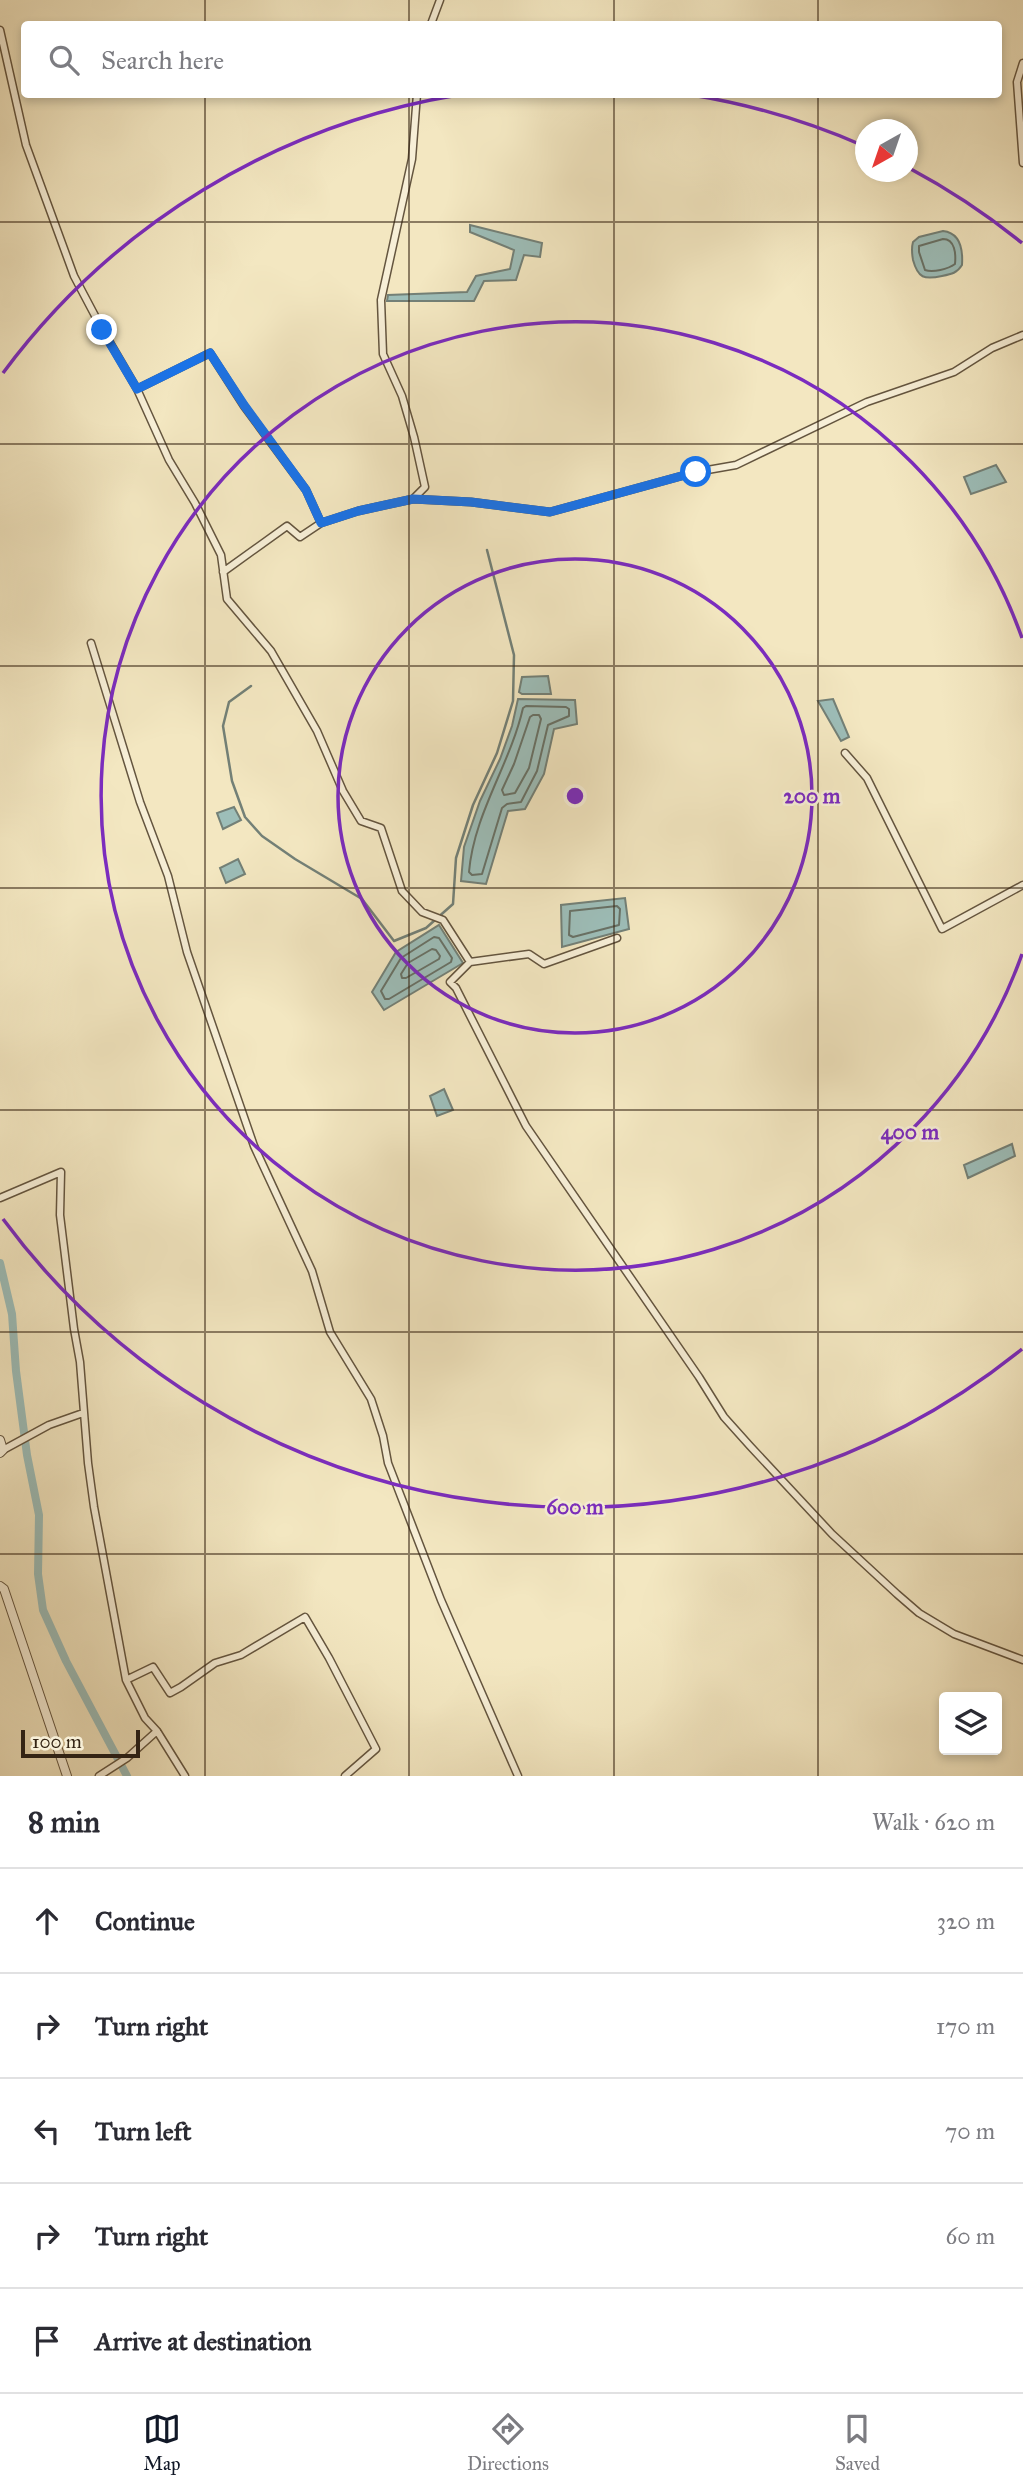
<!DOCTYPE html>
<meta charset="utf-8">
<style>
:root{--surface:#fff;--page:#f7f7f7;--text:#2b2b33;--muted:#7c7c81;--line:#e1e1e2;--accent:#111827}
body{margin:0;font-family:"IM FELL Great Primer",serif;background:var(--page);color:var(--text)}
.controls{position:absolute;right:21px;bottom:21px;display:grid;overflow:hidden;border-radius:7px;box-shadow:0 4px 10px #0003}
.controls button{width:63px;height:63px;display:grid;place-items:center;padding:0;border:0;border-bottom:2px solid var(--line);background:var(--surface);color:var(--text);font:35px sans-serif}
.compass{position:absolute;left:855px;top:119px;width:63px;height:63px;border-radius:50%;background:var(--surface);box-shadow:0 4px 10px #0003;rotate:220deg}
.scale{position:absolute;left:21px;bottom:18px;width:119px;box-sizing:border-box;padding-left:7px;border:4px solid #342414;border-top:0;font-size:19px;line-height:24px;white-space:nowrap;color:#342414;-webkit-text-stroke:5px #f7efd7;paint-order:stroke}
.stop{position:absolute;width:21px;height:21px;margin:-16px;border:5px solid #1a73e8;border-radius:50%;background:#fff}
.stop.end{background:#1a73e8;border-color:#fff;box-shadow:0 2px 7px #0008}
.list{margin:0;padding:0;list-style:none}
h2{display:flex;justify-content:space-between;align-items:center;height:91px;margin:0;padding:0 28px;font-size:30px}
h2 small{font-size:23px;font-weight:400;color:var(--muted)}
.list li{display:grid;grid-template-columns:46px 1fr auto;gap:21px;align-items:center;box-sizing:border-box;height:105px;padding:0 28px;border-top:2px solid var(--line)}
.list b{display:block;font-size:26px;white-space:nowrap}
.list em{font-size:23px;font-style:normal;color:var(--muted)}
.icon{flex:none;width:38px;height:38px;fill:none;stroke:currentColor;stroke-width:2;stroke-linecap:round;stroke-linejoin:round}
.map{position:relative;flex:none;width:1023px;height:1776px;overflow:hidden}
.search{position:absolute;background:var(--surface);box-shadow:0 4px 10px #0003;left:21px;right:21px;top:21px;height:77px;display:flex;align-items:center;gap:18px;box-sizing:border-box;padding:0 24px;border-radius:7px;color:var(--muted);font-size:26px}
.sheet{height:616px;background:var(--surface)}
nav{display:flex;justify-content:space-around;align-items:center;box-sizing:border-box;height:98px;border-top:2px solid var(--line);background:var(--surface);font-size:19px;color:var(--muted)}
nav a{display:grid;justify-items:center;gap:4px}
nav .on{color:var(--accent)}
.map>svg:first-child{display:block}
</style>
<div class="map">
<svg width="1023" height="1776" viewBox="0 0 1023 1776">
<rect width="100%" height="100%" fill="#f3e7c1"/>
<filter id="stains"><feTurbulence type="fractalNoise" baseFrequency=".00286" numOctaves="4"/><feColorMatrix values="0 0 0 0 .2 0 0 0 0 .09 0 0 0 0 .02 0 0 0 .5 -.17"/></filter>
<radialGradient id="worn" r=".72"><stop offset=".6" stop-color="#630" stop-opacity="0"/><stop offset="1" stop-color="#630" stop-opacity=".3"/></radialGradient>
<!-- water -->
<path fill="#9dbeb9" stroke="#738077" stroke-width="2" d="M470,225l72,18 -2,14 -16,-2 -8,25 -32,1 -10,20h-87l1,-6 79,-3 9,-16 34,-7 4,-19 -44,-18z
M943,231c18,2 20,19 19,34 -5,8 -10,9 -20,11 -18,4 -24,2 -29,-16 -1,-7 -2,-11 0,-18l6,-5z
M996,465l10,17 -35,12 -7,-17z
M548,676l3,18h-29l-3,-2 3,-15z
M518,699l57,1 2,24 -23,5 -10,45 -19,35 -17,2 -22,73 -25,-3 3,-34 16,-46 20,-42 12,-33z
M833,699l16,38 -8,4 -23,-40z
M234,807l7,13 -18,9 -6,-16z
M238,859l7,15 -19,9 -6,-15z
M625,898l4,31 -67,18 -1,-42z
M439,925l24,38 -79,47 -12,-18 24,-40z
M444,1089l9,21 -16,6 -7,-20z
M1012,1144l3,12 -47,22 -4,-13z"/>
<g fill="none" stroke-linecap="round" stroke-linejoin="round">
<!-- shore -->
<path stroke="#687166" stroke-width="2" d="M943,239c12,0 13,15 12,25 -7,5 -22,9 -30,6l-6,-18v-6z
M526,706l40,1 3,2v7l-21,9 -11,46 -16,31 -14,2 -5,4 -20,66 -10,1 -3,-3c5,-59 41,-107 54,-164z
M533,715h6l2,4 -12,49 -14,25 -11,2 -2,-5 12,-26 16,-47z
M617,906l3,3 -1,16 -46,12 -4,-2 1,-24z
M434,937l5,1 13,20 -1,4 -62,37h-4l-4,-8 20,-33z
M432,949l4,1 4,6 -1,3 -33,19h-4l-1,-4 7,-11z"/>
<!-- stream -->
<path stroke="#738077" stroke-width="2.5" d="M251,686l-22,16 -6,24 9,55 13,36 17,19 33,23 67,40 32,42 32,-13 27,-24 3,-46 17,-53 24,-52 16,-52 1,-46 -27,-105"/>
<!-- canal -->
<path stroke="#9dbeb9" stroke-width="8" d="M0,1263l12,51 4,57 11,84 12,60 -1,59 5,36 23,51 61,115"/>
<!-- minor casing -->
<g stroke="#64553f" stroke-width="9">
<path id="minor" d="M431,24l9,-24
M0,30l26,115 48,131 28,53 35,60 32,71 26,43 26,52 6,44 44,52 46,80 26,60 18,30 20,7 21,63 20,21 21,8 27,42 59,-8 15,10 73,-26
M1023,63l-6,19 6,81
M137,389l73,-36 34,53 62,84 15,33
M413,499l12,-12 -11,-50 -12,-41 -19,-42 -2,-54 31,-141 5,-65
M223,572l64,-46 13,11 21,-14 37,-12 55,-12 58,3 79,10 146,-40 40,-7 131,-63 87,-30 38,-24 31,-13
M91,643l49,159 28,74 19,76 67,194 58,125 18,61 41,67 12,37 5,27 53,137 77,176
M845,753l22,25 75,151 81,-44
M470,962l-20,20 6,6 70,138 173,251 25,40 26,29 82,88 65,60 22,19 35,21 69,26
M0,1198l61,-26 -1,43 14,114 6,33 8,101 6,44 32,173
M3,1450l46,-25 34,-12
M157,1731l-12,-13 -19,-38 27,-13 17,26 11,-6 34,-24 26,-8 64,-38 24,41 47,91 -31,27
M99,1776l28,-18 30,-27 28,45"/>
</g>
<!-- tertiary casing -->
<g stroke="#64553f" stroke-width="10">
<path id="tertiary" d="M0,1440l3,10 -3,3
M0,1586l4,3 63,187"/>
</g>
<!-- minor -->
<use href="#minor" stroke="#f7efd7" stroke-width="6"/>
<!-- tertiary -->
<use href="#tertiary" stroke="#f7efd7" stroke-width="8"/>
</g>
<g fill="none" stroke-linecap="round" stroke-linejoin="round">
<!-- route -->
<path stroke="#1a73e8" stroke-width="9" d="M102,330l35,59 73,-36 34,52 62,85 15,33 37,-12 55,-12 58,3 79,10 146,-40"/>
</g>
<!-- grid -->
<path fill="none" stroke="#342414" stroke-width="2" stroke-opacity="0.55" d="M205,0v24M409,0v24M614,0v24M818,0v24M205,94v1682M409,94v1682M614,94v1682M818,94v1682M0,222h1023M0,444h1023M0,666h1023M0,888h1023M0,1110h1023M0,1332h1023M0,1554h1023"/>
<!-- distance rings -->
<g fill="none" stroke="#7b2cbf" stroke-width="3.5">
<circle cx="575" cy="796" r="237"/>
<path d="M1022 954A474 474 0 1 1 1022 638"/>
<path d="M1022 1349A711 711 0 0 1 3 1219M3 373A711 711 0 0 1 458 95M692 95A711 711 0 0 1 864 146M909 168A711 711 0 0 1 1022 243"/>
</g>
<circle cx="575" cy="796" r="10" fill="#7b2cbf" stroke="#f7efd7" stroke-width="3.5"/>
<g font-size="21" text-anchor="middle" font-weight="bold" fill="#7b2cbf" stroke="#f7efd7" stroke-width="5" stroke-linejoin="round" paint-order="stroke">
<text x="812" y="803">200 m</text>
<text x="910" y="1139">400 m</text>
<text x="575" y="1514">600 m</text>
</g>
<rect width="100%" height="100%" filter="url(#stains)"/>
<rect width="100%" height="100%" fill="url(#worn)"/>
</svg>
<div class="controls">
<button><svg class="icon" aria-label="layers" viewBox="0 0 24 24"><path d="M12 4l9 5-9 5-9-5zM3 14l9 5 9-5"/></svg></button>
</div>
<svg class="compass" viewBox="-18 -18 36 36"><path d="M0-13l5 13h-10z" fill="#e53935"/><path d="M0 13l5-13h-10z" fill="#7c7c81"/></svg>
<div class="scale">100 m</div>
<div class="stop" style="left:696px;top:472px"></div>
<div class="stop end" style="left:102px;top:330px"></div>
<div class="search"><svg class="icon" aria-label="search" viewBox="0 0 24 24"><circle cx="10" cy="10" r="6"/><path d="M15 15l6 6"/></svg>Search here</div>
</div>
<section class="sheet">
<h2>8 min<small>Walk · 620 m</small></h2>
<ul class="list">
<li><svg class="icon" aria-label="ahead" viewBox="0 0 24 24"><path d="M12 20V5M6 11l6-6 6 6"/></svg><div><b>Continue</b></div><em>320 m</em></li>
<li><svg class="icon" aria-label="right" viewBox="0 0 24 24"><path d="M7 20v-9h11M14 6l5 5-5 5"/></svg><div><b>Turn right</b></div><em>170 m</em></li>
<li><svg class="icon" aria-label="left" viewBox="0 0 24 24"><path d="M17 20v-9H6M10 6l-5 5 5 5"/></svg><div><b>Turn left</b></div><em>70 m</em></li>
<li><svg class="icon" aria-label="right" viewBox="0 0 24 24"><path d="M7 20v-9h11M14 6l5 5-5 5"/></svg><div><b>Turn right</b></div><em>60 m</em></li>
<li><svg class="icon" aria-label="arrive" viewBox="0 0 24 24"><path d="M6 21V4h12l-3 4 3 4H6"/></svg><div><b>Arrive at destination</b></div></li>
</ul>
</section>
<nav>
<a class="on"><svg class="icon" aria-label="map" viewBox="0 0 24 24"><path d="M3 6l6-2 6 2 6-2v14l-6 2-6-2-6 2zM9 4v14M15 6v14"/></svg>Map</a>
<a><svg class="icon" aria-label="directions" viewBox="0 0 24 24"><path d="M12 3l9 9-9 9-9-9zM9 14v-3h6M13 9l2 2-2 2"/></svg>Directions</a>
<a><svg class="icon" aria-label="saved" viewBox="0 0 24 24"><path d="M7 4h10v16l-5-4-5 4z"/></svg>Saved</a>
</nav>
